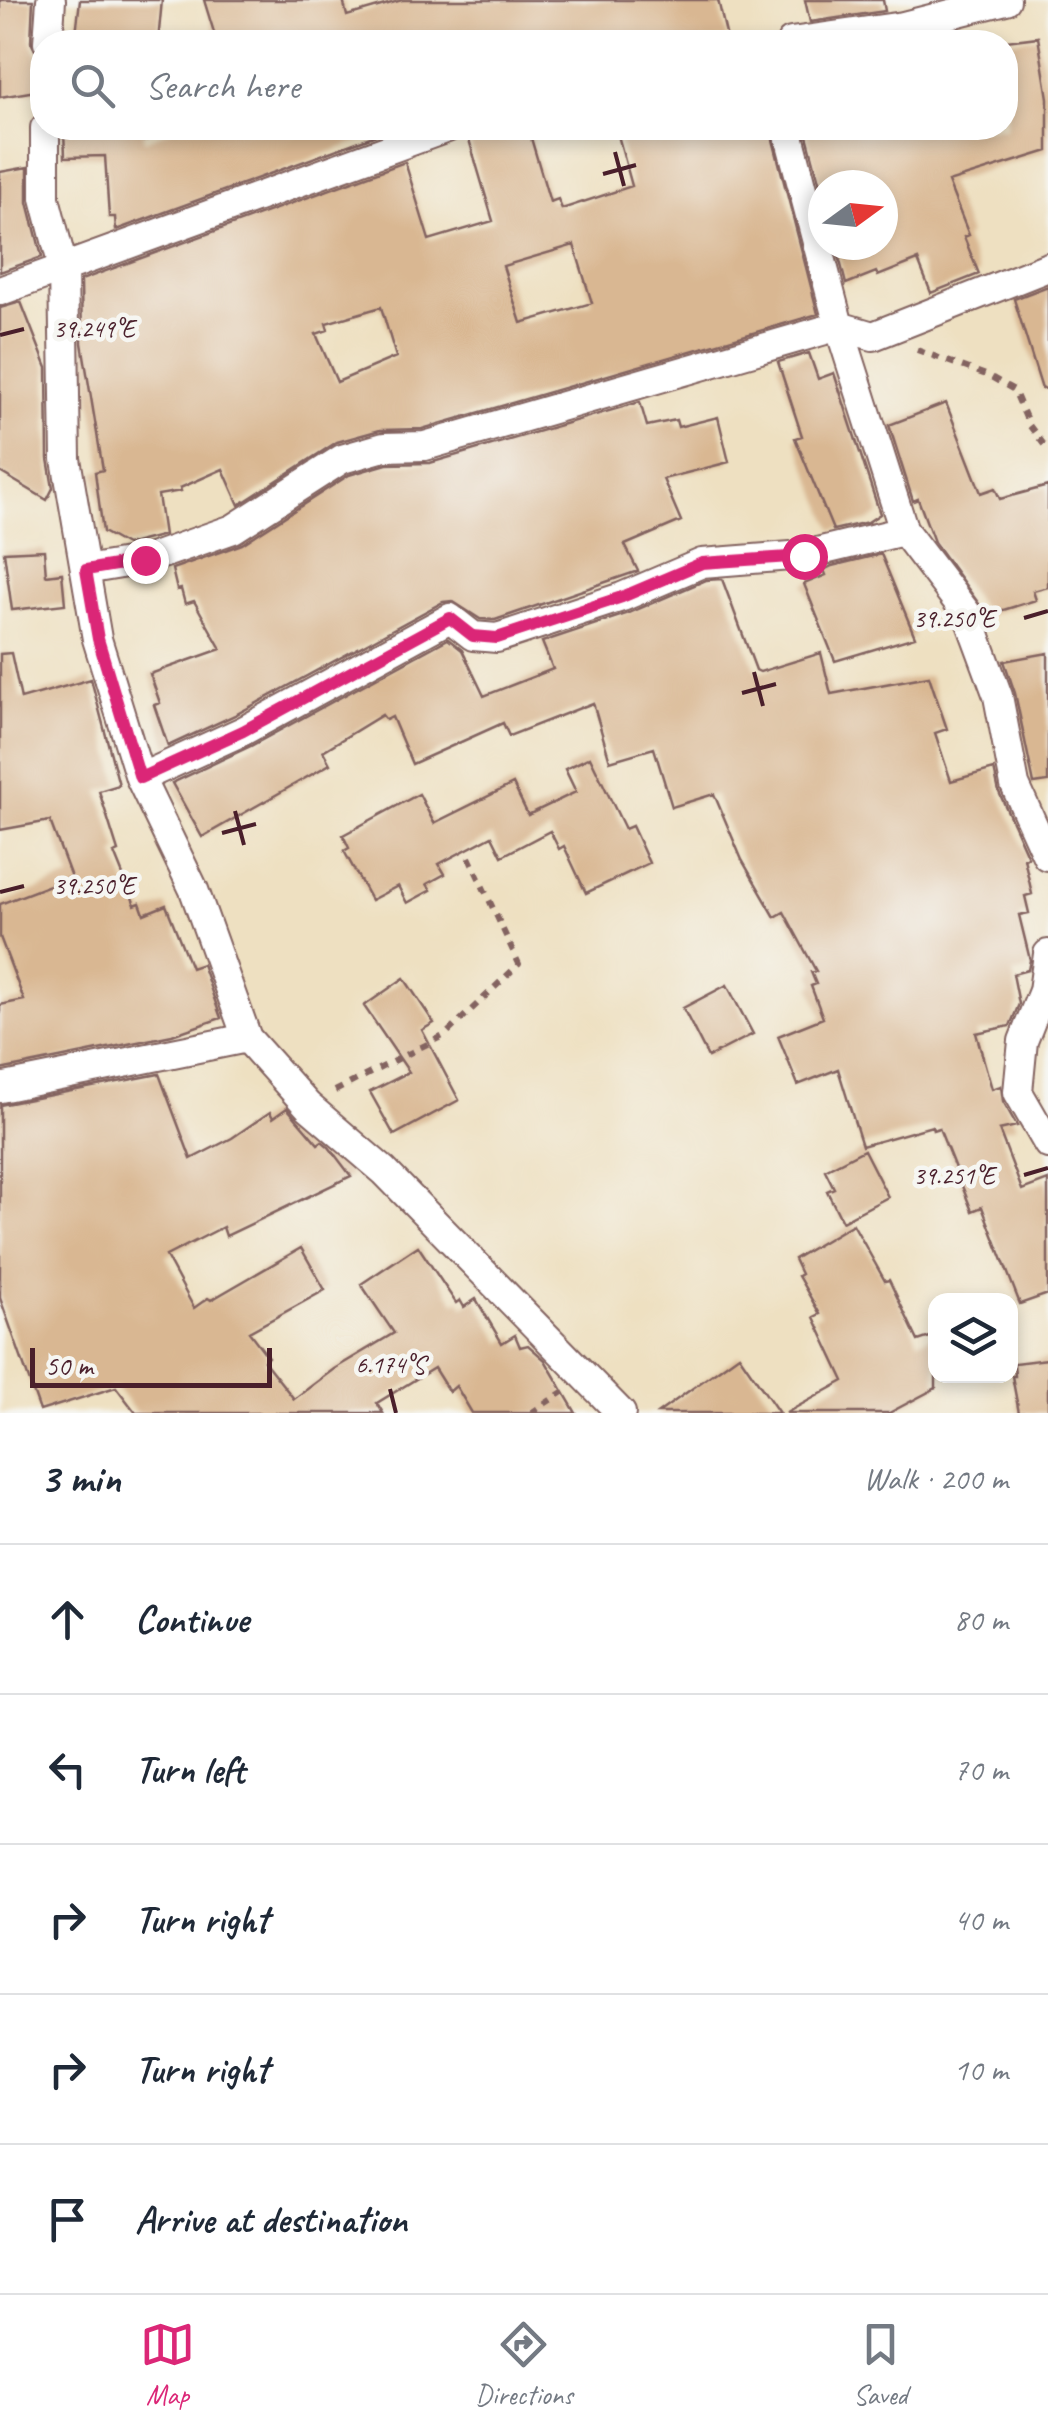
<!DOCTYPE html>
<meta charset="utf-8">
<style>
:root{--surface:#fff;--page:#f2f2f3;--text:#1f2937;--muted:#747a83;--line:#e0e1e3;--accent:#db2777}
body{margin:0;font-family:Caveat,sans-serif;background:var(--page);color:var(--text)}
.controls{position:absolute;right:30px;bottom:30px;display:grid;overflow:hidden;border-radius:20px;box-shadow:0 5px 15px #0003}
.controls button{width:90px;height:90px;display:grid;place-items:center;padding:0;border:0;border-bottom:2px solid var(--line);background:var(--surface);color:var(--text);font:50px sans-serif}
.compass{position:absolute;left:808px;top:170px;width:90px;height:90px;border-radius:50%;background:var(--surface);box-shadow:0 5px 15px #0003;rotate:75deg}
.scale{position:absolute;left:30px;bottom:25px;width:242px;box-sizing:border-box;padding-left:10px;border:5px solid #4a1f2b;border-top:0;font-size:28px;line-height:35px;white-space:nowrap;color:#4a1f2b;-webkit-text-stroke:8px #f6f6f2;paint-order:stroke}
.stop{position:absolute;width:30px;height:30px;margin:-22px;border:8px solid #db2777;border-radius:50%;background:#fff}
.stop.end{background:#db2777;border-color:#fff;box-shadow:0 2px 10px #0008}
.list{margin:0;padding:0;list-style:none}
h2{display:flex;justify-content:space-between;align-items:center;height:130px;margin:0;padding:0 40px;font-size:42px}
h2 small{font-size:32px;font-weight:400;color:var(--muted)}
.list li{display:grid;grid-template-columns:65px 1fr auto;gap:30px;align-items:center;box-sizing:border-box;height:150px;padding:0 40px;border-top:2px solid var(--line)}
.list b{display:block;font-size:38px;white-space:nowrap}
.list em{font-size:32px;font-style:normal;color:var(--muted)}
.icon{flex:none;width:55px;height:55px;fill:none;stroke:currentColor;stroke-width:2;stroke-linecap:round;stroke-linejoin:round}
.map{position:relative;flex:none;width:1048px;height:1413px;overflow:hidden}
.search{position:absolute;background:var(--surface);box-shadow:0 5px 15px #0003;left:30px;right:30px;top:30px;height:110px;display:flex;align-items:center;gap:25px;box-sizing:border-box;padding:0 35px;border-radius:40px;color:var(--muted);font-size:38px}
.sheet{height:880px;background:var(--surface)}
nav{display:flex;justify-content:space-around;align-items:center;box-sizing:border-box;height:140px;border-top:2px solid var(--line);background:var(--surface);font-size:28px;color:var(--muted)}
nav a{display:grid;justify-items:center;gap:5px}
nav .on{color:var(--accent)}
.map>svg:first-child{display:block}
</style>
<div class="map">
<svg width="1048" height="1413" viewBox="0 0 1048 1413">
<rect width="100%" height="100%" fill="#f6f6f2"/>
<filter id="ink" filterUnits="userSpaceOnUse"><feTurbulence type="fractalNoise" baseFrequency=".01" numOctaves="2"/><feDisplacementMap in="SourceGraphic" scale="20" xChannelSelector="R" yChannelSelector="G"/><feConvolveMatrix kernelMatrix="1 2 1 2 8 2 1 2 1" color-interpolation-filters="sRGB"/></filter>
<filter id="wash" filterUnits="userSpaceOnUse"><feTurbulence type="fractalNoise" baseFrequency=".0048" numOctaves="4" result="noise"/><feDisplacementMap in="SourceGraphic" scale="40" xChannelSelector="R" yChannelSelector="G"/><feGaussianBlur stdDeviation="2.25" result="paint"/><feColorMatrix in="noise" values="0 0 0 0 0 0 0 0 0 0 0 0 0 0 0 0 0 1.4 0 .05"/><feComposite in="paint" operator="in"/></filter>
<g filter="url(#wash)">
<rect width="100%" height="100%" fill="#eee0c1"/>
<g id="blocks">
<!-- building -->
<path fill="#d9b792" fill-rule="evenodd" d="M0,0h33l-2,42 7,14 4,34 -42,7z
M80,0h82l-4,42h-83z
M204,0h139l4,16 55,-16h316l9,38 -21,4h-489z
M805,0h78l2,11 -75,11z
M1038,37l10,61v53l-100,31 21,53 -5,2 15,37 -48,19 -13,-33 -40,16 -2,-4 -30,12 -10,-39h47v-60h-60v11l-18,-68h201v-87z
M64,128h79l1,13 32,-13h219l-279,102 -1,-13h-6l-4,-61 -40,1z
M494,128h34l22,74 8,-3 4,10 70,-23 -16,-58h154l48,186 -396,115 -42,1 -43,12 -98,63 -16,-36 -43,19 1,3 -23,4 6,40 -38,10 -23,-13 -8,-60 8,-2 -21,-127 -1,-63 324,-118 24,78 64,-19 -25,-85zM574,245l18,58 -71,20 -18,-57zM381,307l15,50 -59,25 -21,-48 12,-4 -2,-7z
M28,167v35l14,55 -42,15v-100z
M1048,286v102l-6,1 -28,-90z
M21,302l26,66 1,91 5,29 -6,12 -47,-28v-164z
M809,353l9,26 16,-6 46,141 -12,8 -35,8 -38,-92 7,-2 -24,-74z
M640,402l7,24 29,-6 2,7 40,-10 11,45 -66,17 18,42 -56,24 13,26 -143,49 -15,-1 -28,-18 -9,1 -208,113 -67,31 -14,-41 6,-2 -10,-29 71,-25 -27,-48 -9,3 -4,-15 -4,1 -5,-21 70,-25 107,-69 38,-11 43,-1z
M946,403l35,90 14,-5 5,11 48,-13v101l-15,4 3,9 -49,15 -53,-73 -16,-43 -5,2 -24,-76z
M44,550l2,25 16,-2 3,31 -53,6 -8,-58z
M881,554l34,83 -80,24 -31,-77 22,-9 -2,-5 8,-4z
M722,579l34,91 4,2 61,-19 10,41 98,-18 18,53 -12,4 16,48 43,-12 5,23 29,65 -4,1 8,36 -7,2 4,17 -10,2 11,45 -2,10 -15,4 6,30 -9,22 -34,7 16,56 9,-3 2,15 14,25 -18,4 23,60 26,-10v114l-28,10 -38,-97 -10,4 -33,-83 -6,2 -1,-4 -70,20 -24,-77 -40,16 -20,-49 45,-18 -12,-32 5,-2 -5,-12 5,-1 -32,-59 -9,5 -33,-57 -28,-66 -42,13 -18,-59 -44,13 -17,-58 -84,33 -6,-13 -91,41 -20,-47 -6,3 -4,-5 -59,36 7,13 -128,73 -30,-54 79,-37 197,-107 14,11 22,46 69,-27 -11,-27 87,-29 77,-33z
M11,653l10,46 70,-20 28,106 -20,6 19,60 -4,2 21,52 5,-2 4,11 22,-9 25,63 11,-4 19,54 -49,17 -172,35v-65l24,-5 -24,-63v-33l71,-27 -21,-56 -50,9v-176z
M1048,653v129l-14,2 -19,-91 -11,-32z
M590,757l35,72 7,-3 17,37 -63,30 -22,-47 -5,3 -9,-18 -48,25 -10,-20 -53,28 6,10 -18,10 4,6 -24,13 -9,-17 -27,14 -27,-49 5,-3 -6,-13 76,-41 15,29 79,-39 15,31 48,-23 -11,-23z
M404,978l30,45 -12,7 37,70 -65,35 -24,-43 39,-20 -45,-66z
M727,985l26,49 -45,23 -25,-49z
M159,1074l32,85 41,-21 38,-26 3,6 14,-10 31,36 4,-3 7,6 22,29 -125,60 -3,-9 -57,29 28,52 14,-10 3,2 90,-52 24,42 -76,42 19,25 -4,4 30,38 40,-30 60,-36 -33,-49 57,-38 38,57 4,-3 4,7 12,-8 26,44 13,-8 5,12 8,-2 17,15 31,53h-104l-16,-27 -7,6 -15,-24 -57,35 6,10h-247l-20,-26 -76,24 -40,-113v-193z
M864,1150l24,47 -46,24 -15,-30 7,-3 -9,-18z
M853,1224l32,57 4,-1 29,61 18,-6v53l-47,25h-103l58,-32 -30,-64 6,-3 -22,-38 3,-2 -7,-15z
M739,1355l40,58h-121z
M1048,1359v54h-29l-7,-37h3l-1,-13z"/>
</g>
</g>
<g filter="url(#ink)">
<use href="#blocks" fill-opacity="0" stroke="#836360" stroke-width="2.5"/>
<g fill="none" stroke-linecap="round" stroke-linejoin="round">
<!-- street casing -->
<g stroke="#836360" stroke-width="32">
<path id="street" d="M48,42l3,-42
M791,42l112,-16 103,-26
M45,128v70l18,69 3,192 31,180 43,139 54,112 53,148 61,68 76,65 237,242
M787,128l52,198 65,205 64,84 30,81 17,89 32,71
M0,291l447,-163
M85,570l60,-10 88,-31 109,-70 42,-12 41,-1 414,-120 34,10 175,-69
M140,778l103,-47 207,-113 23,18 24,2 125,-41 80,-34 102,-8 100,-24
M1048,954l-5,37 -20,50 -5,51 30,52
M0,1088l247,-50"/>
</g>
<!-- path -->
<path stroke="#836360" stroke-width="6" stroke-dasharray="8 8" stroke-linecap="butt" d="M917,350l72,26 25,14 15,35 19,25
M335,1091l110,-56 74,-71 -50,-107
M531,1413l33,-22"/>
<!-- street -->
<use href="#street" stroke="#fff" stroke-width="28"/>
</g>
</g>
<g fill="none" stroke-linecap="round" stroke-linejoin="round" filter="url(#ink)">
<!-- route -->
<path stroke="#db2777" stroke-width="12" d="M145,560l-59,10 12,69 42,139 103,-47 207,-113 23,18 24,2 125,-41 80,-34 102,-7"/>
</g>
<!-- ticks -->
<path fill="none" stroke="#4a1f2b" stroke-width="4" d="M615,152l9,34M603,174l33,-9M0,335l24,-6M1024,618l24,-7M754,672l9,34M742,693l34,-9M235,811l9,34M222,833l34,-9M0,892l24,-6M1024,1175l24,-7M390,1389l6,24"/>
<g font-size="25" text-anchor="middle" fill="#4a1f2b" stroke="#f6f6f2" stroke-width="9" stroke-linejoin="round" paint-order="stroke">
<text x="94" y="337">39.249°E</text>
<text x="954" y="627">39.250°E</text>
<text x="94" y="894">39.250°E</text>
<text x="954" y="1184">39.251°E</text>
<text x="390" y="1373">6.174°S</text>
</g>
</svg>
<div class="controls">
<button><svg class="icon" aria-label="layers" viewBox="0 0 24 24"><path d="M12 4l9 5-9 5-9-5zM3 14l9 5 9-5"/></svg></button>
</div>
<svg class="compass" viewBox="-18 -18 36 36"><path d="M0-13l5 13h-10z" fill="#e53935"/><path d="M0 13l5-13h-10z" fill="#747a83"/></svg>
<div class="scale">50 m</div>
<div class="stop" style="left:804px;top:556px"></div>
<div class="stop end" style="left:145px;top:560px"></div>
<div class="search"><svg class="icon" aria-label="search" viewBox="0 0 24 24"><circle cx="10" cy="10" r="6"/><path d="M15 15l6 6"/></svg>Search here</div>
</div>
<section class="sheet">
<h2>3 min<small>Walk · 200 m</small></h2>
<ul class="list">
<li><svg class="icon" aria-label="ahead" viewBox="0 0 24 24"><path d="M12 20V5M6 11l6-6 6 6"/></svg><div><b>Continue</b></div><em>80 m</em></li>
<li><svg class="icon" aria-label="left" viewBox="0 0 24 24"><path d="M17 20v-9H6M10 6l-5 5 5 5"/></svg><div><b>Turn left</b></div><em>70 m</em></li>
<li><svg class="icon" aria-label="right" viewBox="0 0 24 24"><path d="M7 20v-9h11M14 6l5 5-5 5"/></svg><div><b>Turn right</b></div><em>40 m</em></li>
<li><svg class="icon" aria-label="right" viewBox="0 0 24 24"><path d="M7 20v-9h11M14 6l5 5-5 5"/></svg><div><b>Turn right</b></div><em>10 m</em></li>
<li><svg class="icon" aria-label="arrive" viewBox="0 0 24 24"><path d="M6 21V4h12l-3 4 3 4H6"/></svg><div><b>Arrive at destination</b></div></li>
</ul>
</section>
<nav>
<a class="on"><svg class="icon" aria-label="map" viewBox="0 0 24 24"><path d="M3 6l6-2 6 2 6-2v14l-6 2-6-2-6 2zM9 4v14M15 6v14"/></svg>Map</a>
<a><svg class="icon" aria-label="directions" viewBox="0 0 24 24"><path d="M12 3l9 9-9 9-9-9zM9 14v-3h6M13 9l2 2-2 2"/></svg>Directions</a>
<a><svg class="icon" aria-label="saved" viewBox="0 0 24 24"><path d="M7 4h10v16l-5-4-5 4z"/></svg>Saved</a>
</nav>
